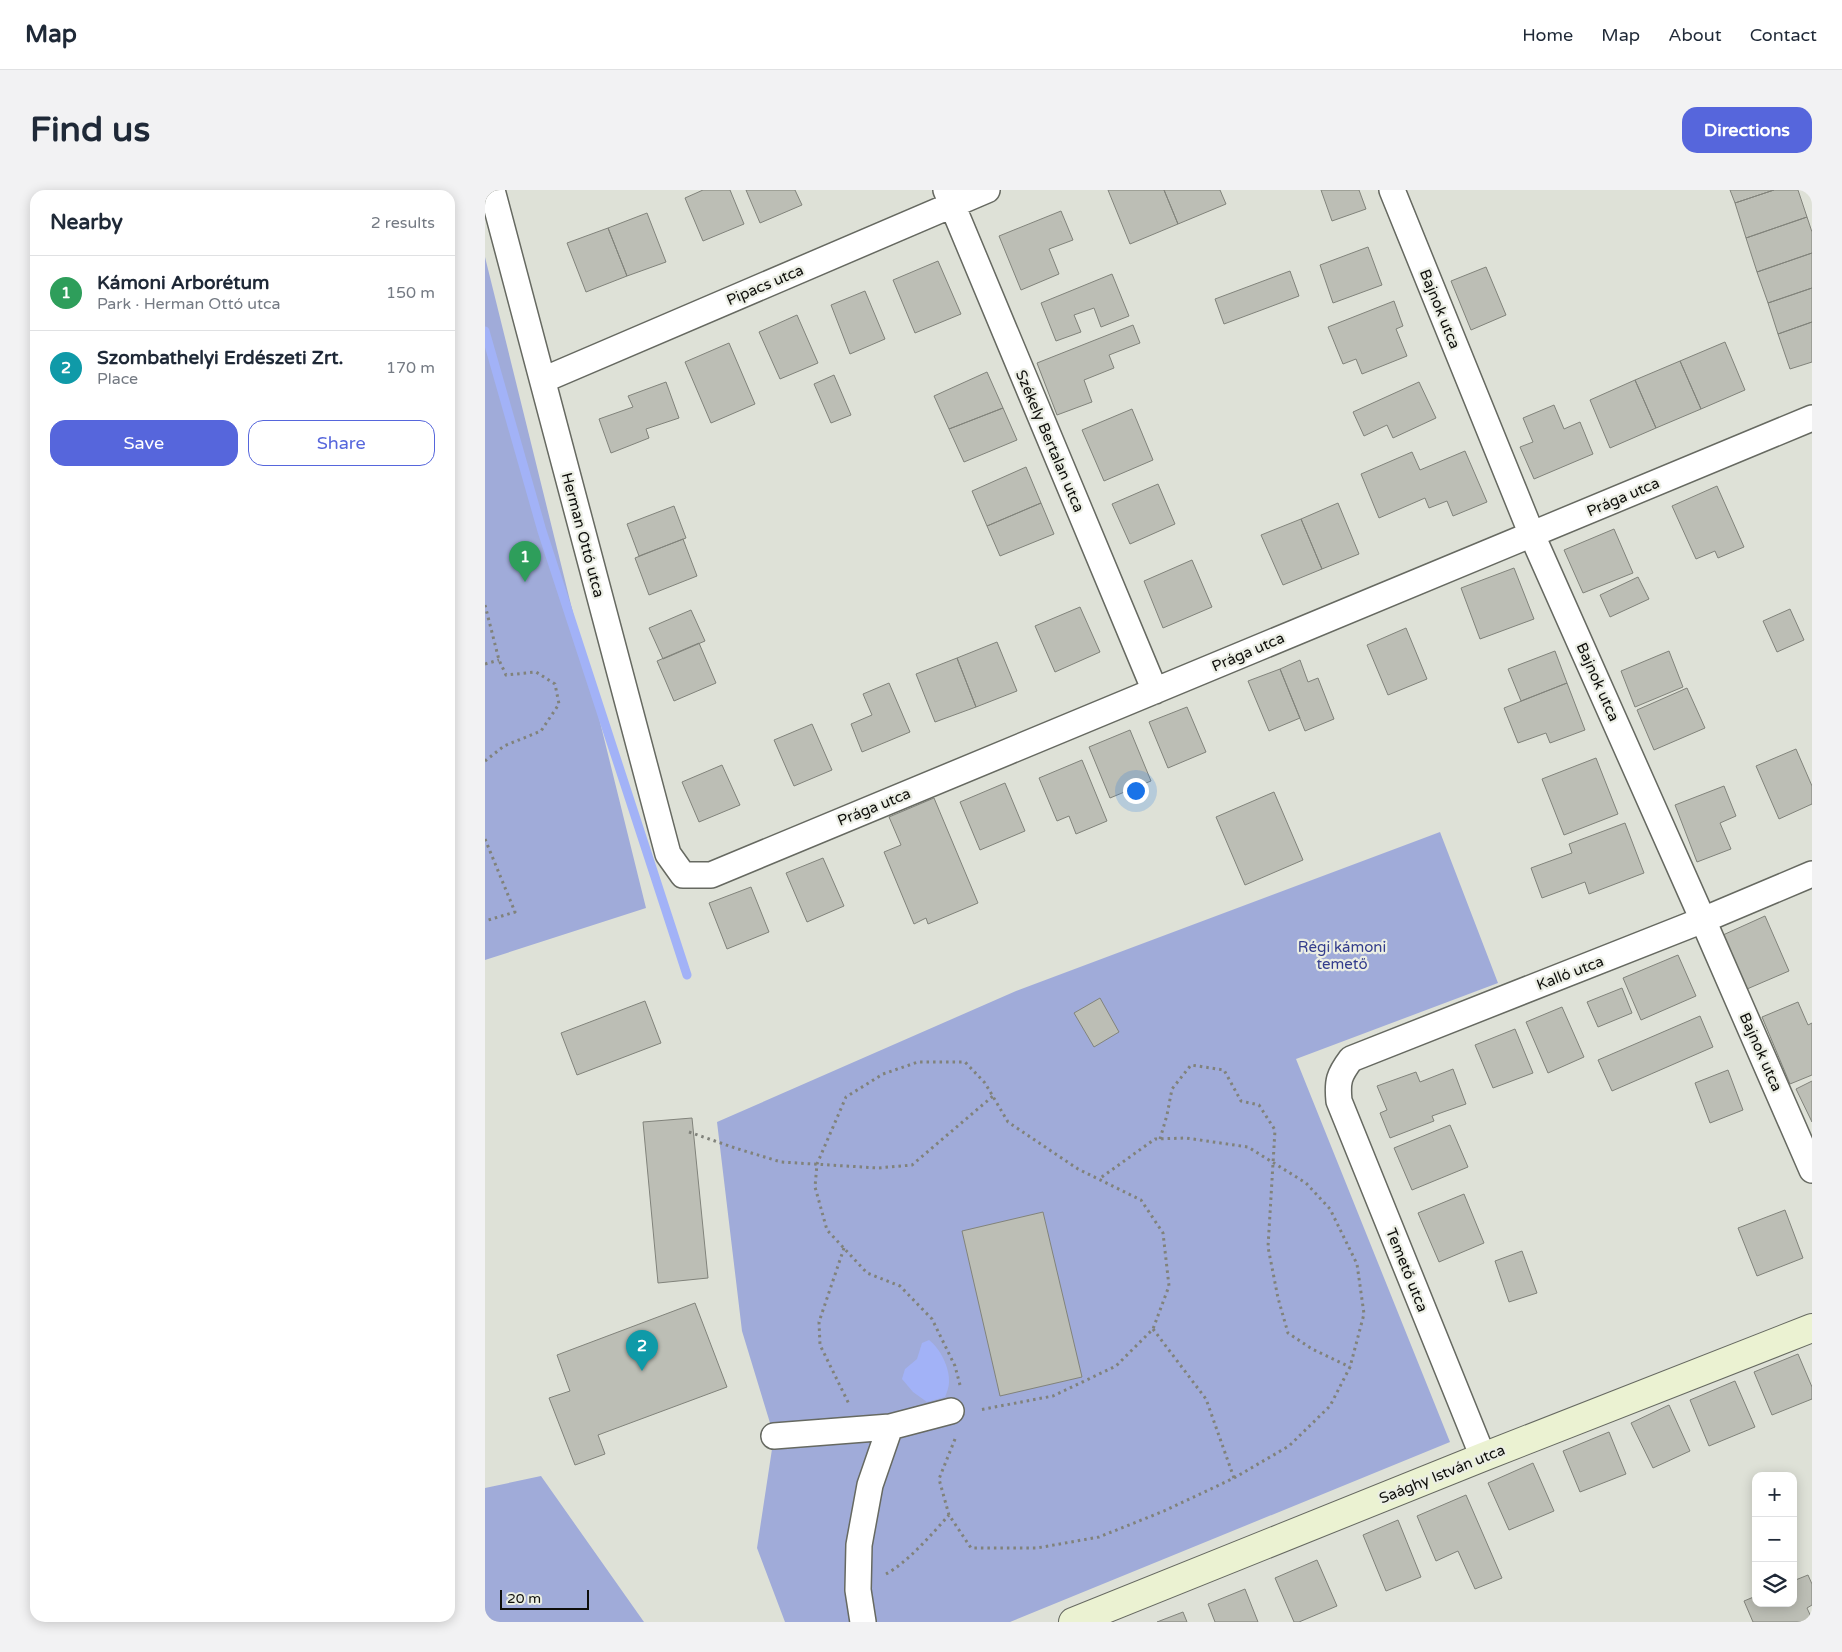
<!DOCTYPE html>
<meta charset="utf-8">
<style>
:root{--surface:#fff;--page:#f2f2f3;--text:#1f2937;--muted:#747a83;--line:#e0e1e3;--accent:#5666dc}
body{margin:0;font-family:"Varela Round",sans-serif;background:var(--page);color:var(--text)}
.controls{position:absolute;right:15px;bottom:15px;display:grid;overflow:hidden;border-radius:10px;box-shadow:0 2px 12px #0003}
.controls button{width:45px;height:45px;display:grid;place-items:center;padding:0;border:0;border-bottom:1px solid var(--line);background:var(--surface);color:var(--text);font:25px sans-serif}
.scale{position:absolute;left:15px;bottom:12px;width:89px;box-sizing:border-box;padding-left:5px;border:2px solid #0e0e0b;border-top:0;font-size:14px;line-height:18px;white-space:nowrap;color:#0e0e0b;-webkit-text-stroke:4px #ebeee4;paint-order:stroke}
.you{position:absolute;left:650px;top:600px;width:18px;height:18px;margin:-12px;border:4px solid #fff;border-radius:50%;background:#1a73e8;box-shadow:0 0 0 8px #1a73e833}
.badge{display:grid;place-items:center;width:32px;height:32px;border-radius:50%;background:var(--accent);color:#fff;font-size:16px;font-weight:700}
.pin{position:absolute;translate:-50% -41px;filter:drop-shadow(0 1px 2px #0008)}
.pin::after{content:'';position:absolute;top:26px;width:18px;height:15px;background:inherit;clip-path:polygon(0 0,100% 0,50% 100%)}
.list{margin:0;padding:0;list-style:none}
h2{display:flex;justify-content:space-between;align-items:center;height:65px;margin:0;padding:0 20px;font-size:21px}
h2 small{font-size:16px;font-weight:400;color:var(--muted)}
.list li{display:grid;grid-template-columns:32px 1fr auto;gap:15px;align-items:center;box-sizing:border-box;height:75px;padding:0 20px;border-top:1px solid var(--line)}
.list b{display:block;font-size:19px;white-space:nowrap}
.list p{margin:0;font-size:16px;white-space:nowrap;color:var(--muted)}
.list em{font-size:16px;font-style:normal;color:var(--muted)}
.actions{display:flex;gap:10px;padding:15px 20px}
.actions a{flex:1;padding:11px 0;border:1px solid var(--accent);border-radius:15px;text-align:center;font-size:18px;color:var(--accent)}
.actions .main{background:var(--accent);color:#fff}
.icon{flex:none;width:28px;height:28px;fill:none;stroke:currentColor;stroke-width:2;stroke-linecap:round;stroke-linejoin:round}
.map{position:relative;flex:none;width:1327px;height:1432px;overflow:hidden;border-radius:15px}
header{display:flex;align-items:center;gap:30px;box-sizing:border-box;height:70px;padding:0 25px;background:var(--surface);border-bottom:1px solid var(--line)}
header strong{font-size:24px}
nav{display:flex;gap:28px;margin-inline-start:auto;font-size:18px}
.intro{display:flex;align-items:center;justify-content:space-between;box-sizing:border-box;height:120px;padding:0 30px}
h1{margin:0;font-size:35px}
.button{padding:12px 22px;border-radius:15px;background:var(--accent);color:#fff;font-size:18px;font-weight:700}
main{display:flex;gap:30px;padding:0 30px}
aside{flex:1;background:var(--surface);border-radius:15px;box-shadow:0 2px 12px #0003}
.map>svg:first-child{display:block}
</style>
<header>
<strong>Map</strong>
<nav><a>Home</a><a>Map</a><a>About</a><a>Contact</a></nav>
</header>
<div class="intro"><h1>Find us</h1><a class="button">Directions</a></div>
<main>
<aside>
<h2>Nearby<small>2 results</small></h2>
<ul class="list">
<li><span class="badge" style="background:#2e9e5b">1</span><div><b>Kámoni Arborétum</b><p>Park · Herman Ottó utca</p></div><em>150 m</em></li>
<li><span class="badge" style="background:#0f9aa8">2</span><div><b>Szombathelyi Erdészeti Zrt.</b><p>Place</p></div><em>170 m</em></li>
</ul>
<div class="actions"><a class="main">Save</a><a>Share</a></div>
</aside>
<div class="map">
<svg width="1327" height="1432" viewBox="0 0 1327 1432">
<rect width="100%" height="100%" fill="#dee1d7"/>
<!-- green -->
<path fill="#a0abd9" d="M0,67l161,651 -161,52z
M955,642l58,151 -202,76 154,383 -440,180h-225l-28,-74 17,-112 -32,-105 -25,-209 299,-131z
M56,1286l103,146h-159v-134z"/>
<!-- water -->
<path fill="#a2b2f7" d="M444,1150c11,8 21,28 20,42 0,5 -2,10 -4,15l-18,5 -14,-10 -11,-13 3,-10 12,-10 5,-16z"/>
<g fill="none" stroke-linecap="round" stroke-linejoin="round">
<!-- stream -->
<path stroke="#a2b2f7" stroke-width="9" d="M0,141l57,200 145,444"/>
</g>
<!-- building -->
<path fill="#bcbeb5" stroke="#81837b" d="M218,0h27l14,34 -41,17 -18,-43z
M261,0h49l7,15 -42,18z
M623,0h56l14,34 -48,20z
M679,0h56l6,14 -48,20z
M836,0h38l7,19 -34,12z
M1245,0h44l-39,13z
M1289,0h24l9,27 -61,21 -11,-35z
M576,21l12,29 -24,9 10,25 -38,16 -22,-54z
M162,23l19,49 -39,14 -19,-48z
M1322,27l5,15v21l-55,19 -11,-34z
M123,38l19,48 -41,16 -19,-49z
M883,57l14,38 -49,18 -13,-38z
M1327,63v35l-44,15 -11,-31z
M453,71l23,53 -46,19 -22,-53z
M1001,77l20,48 -35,15 -20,-49z
M805,81l9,25 -75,28 -9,-25z
M627,84l17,42 -28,11 -7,-19 -20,7 7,17 -25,9 -15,-38z
M1327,98v34l-34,12 -10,-31z
M380,101l20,48 -35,15 -19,-49z
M909,111l9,25 -7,3 11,27 -45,18 -6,-15 -13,5 -15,-37z
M312,125l21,48 -38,16 -21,-47z
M1327,132v40l-22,7 -12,-35z
M648,135l7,18 -31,12 5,13 -30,12 8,22 -35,13 -20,-52z
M1240,152l20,48 -44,19 -21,-48z
M244,153l26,61 -44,19 -26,-61z
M1195,171l21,48 -45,19 -21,-48z
M502,182l16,36 -54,21 -15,-33z
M349,185l17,40 -20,8 -17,-39z
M1150,190l21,48 -46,20 -20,-48z
M181,192l13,36 -33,11 3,9 -38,15 -12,-34 34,-12 -5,-11z
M934,192l17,36 -43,20 -6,-13 -23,11 -11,-24z
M1069,215l10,24 16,-7 13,32 -59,25 -14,-32 13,-5 -10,-24z
M518,218l14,32 -53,22 -15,-33z
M647,219l21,51 -49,21 -22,-51z
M980,261l22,51 -34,14 -6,-15 -18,7 -4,-10 -46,20 -18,-44 51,-22 8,18z
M541,277l15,36 -54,23 -15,-35z
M673,294l17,40 -45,20 -18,-40z
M1232,296l27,61 -26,11 -3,-7 -19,8 -24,-53z
M556,313l13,31 -54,22 -13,-30z
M853,313l21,51 -37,15 -21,-50z
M189,316l12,32 -47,18 -12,-32z
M816,329l21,50 -39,16 -22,-50z
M1129,339l19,44 -50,20 -19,-43z
M198,349l14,37 -48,19 -14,-37z
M707,370l20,47 -49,21 -19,-47z
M1029,378l20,51 -54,20 -19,-51z
M1153,387l11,22 -39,18 -10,-22z
M595,417l20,45 -45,20 -20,-46z
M1305,419l14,31 -27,12 -14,-31z
M206,420l14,31 -42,18 -14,-31z
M921,438l21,51 -39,16 -21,-50z
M512,452l20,49 -41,16 -19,-49z
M214,453l17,40 -42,18 -17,-40z
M1070,461l12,32 -46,18 -13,-32z
M1184,461l14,36 -48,20 -14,-36z
M472,468l19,49 -41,15 -19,-48z
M815,470l8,22 10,-4 16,41 -29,12 -25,-62z
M795,479l20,49 -31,13 -21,-50z
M404,493l21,49 -48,20 -11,-28 21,-9 -9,-21z
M1082,493l18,47 -35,13 -4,-10 -28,10 -14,-35z
M1202,498l18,40 -51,22 -17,-40z
M702,517l19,45 -38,16 -19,-46z
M327,534l20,46 -38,16 -20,-46z
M645,540l21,51 -41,17 -21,-51z
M1311,559l16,37v18l-33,15 -23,-53z
M1111,568l22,56 -54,21 -22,-56z
M597,570l25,61 -31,13 -7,-18 -12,5 -18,-43z
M237,575l18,40 -41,17 -17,-40z
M520,593l20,48 -45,19 -20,-48z
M1239,596l12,30 -16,7 11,26 -34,13 -22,-57z
M789,602l29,68 -58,25 -29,-68z
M449,608l44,105 -50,21 -2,-6 -12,6 -30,-72 17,-7 -12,-28z
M1140,633l19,50 -55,21 -4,-12 -43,16 -11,-30 41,-15 -3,-9z
M338,668l21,48 -37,16 -21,-49z
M266,697l18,45 -42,17 -18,-46z
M1280,726l24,55 -42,18 -24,-54z
M1193,765l18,41 -55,24 -18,-42z
M1137,798l10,25 -34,14 -11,-25z
M615,808l19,34 -25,15 -20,-34z
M160,811l16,42 -84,32 -16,-42z
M1313,812l10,23 4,-2v52l-22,9 -28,-67z
M1077,817l22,50 -36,16 -22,-51z
M1215,826l13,31 -101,44 -14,-31z
M1030,839l18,44 -40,15 -18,-43z
M968,879l13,35 -34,12 2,5 -44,17 -10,-25 7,-3 -10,-24 39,-14 4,10z
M1243,880l15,40 -33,13 -15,-40z
M1327,891v41l-16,-33z
M207,928l16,160 -50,5 -15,-161z
M965,935l18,42 -56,23 -18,-42z
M979,1004l20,49 -45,19 -21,-49z
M1300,1020l18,48 -46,18 -19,-48z
M558,1022l39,165 -82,19 -38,-165z
M1037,1061l15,42 -28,9 -14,-41z
M210,1113l32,84 -129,48 7,19 -30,11 -26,-67 21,-7 -13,-36z
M1313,1164l14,33v12l-40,16 -18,-43z
M1250,1191l20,46 -46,19 -19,-46z
M1184,1215l21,46 -37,17 -22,-45z
M1124,1242l17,42 -46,18 -17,-41z
M1048,1273l21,48 -45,19 -21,-47z
M981,1305l36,83 -27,11 -17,-38 -22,10 -19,-45z
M913,1330l23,57 -35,14 -23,-56z
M832,1370l20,46 -38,16h-5l-19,-44z
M1323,1385l4,9v21l-5,3 5,11 -6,3h-53l-9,-21 12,-5v7h37v-22z
M760,1399l13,33h-43l-7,-18z
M698,1422l4,10h-30z"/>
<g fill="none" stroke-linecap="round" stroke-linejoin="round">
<!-- street casing -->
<g stroke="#666961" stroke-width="28">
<path id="street" d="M7,0l176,664 15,21h28l1101,-457
M461,0l209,501
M907,0l140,345 171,385 109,250
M58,190l444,-190
M289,1246l116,-9
M998,1267l-144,-356c-2,-20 0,-26 12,-42l352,-139 109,-46
M378,1432l-5,-32 1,-45 11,-60 20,-58 61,-16"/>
</g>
<!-- secondary casing -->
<g stroke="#666961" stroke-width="30">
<path id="secondary" d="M588,1432l410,-165 329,-129"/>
</g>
<!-- path -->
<path stroke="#80827b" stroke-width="3" stroke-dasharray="2.5 4" stroke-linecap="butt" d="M0,415l14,55 7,15 30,-3 19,12 4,20 -18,27 -37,15 -19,15
M0,474l14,-4
M0,649l30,73 -30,9
M204,942l46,16 46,14 97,6 34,-3 81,-69
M675,949l7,-24 5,-26 19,-24 33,5 17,31 18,4 16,25 -7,117 10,51 10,35 24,16 38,18
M359,1058l-25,74 1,23 29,59
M668,1139l53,70 28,79
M475,1195l-5,-19 -23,-47 -32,-33 -33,-13 -40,-43 -12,-43 2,-23 29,-67 37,-23 35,-12h47l20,21 23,39 70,47 63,31 22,33 6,53 -16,43 -37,37 -63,30 -74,14
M470,1249l-16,40 10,36 22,33h66l62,-11 65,-26 70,-33 55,-32 41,-40 20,-39 14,-53 -7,-50 -27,-55 -24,-26 -58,-36 -62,-9 -31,1 -56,40
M401,1384c21,-11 46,-40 63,-59"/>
<!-- street -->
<use href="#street" stroke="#fff" stroke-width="25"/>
<!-- secondary -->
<use href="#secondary" stroke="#ebf2d2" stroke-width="28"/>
</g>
<g text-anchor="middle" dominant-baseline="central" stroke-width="4.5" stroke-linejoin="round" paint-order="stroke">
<!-- street labels -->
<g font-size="15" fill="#0e0e0b" stroke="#ebeee4">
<text transform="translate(280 95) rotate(-23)">Pipacs utca</text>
<text transform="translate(955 119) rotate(68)">Bajnok utca</text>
<text transform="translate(565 251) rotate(67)">Székely Bertalan utca</text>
<text transform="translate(1138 307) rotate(-23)">Prága utca</text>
<text transform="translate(98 345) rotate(75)">Herman Ottó utca</text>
<text transform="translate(763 462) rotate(-23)">Prága utca</text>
<text transform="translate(1113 492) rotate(66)">Bajnok utca</text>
<text transform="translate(389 617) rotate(-22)">Prága utca</text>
<text transform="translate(1085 783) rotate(-21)">Kalló utca</text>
<text transform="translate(1276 862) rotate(66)">Bajnok utca</text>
<text transform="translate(922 1080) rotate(68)">Temető utca</text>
<text transform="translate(957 1284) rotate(-22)">Saághy István utca</text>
</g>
<!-- park labels -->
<g font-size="15" fill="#333d8c" stroke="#ebeee4">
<text x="857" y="757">Régi kámoni<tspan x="857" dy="17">temető</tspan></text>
</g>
</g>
</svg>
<div class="controls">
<button>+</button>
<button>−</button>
<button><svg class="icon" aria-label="layers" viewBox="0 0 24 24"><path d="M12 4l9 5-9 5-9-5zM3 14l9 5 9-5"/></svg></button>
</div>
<div class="scale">20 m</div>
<div class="you"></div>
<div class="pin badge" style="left:40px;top:392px;background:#2e9e5b">1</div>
<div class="pin badge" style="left:157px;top:1181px;background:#0f9aa8">2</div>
</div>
</main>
